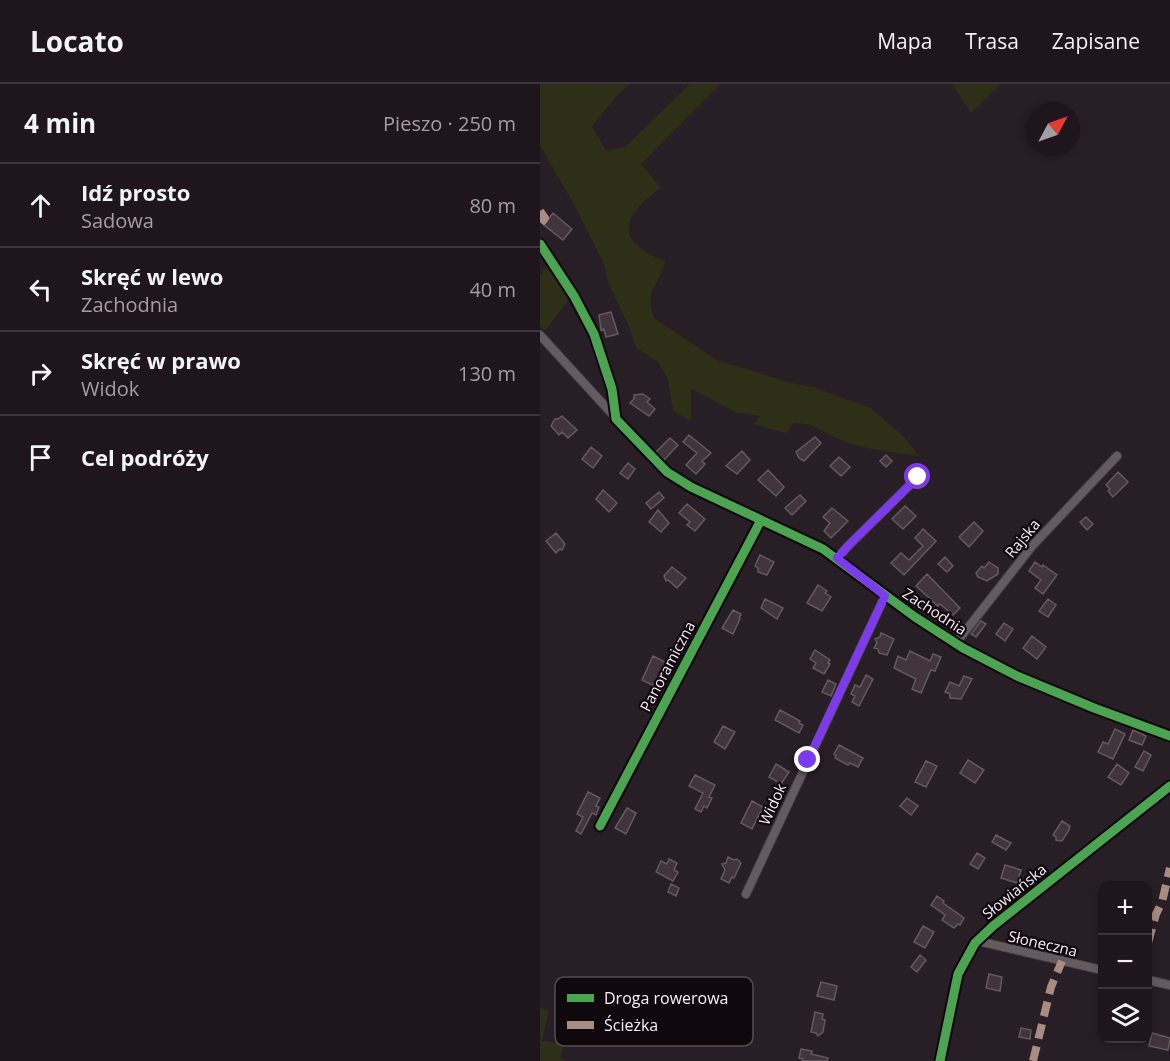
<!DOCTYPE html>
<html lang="pl">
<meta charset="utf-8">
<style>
:root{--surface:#1e161c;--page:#2b2329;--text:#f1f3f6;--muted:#a19fa3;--line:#3c353b}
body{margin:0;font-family:"Open Sans",sans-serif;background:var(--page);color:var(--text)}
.controls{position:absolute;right:18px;bottom:18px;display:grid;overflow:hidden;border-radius:12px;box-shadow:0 3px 9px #0003}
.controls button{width:54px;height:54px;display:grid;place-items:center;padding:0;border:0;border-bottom:2px solid var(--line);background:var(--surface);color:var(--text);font:30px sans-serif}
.compass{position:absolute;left:486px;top:18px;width:54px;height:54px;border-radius:50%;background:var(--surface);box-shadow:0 3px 9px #0003;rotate:49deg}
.stop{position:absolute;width:18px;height:18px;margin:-14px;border:4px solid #7c3aed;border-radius:50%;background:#fff}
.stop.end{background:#7c3aed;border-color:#fff;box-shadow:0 2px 6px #0008}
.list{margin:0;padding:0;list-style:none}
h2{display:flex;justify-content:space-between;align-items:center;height:78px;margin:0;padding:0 24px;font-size:26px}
h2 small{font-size:20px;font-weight:400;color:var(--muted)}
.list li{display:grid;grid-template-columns:39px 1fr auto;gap:18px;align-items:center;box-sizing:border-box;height:84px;padding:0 24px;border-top:2px solid var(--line)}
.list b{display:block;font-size:22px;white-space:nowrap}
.list p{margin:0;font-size:20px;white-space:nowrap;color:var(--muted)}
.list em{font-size:20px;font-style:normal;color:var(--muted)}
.icon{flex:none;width:33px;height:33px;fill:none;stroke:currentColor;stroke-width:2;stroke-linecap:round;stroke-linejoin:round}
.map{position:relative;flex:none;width:630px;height:977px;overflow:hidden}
header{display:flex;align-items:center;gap:36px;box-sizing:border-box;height:84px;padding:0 30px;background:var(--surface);border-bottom:2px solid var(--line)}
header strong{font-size:28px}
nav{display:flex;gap:33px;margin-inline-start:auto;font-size:21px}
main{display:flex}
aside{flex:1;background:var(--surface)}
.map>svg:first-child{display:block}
</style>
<header>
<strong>Locato</strong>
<nav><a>Mapa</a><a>Trasa</a><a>Zapisane</a></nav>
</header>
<main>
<aside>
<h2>4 min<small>Pieszo · 250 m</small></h2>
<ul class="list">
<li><svg class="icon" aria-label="ahead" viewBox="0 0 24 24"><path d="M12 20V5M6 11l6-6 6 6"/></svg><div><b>Idź prosto</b><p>Sadowa</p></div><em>80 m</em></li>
<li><svg class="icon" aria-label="left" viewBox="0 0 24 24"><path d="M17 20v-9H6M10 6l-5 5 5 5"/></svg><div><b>Skręć w lewo</b><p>Zachodnia</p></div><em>40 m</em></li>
<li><svg class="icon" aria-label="right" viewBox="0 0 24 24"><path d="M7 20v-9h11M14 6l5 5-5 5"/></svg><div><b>Skręć w prawo</b><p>Widok</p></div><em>130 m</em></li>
<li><svg class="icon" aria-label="arrive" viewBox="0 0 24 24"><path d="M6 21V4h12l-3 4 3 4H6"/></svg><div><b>Cel podróży</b></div></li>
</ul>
</aside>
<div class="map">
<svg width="630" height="977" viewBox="0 0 630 977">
<rect width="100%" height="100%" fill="#281e25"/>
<!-- green -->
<path fill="#2d2f16" d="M0,0h89l-14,14 -23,28 14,25 19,-4 65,-63h30l-79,80 20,24c-21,14 -50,41 -18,62 6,5 15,8 22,11 -6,27 -21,25 -11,57l63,42 74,23 22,4 58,21 33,29 15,19c-26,-4 -54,-6 -78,-16 -20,-8 -24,-17 -48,-17l-6,10 -34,-9 7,-8 -25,-4 -44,-23v32l-18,-10 -5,-32 -10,-17 -22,-14 -6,-19 -22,-47 -4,-18 -31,-61 -33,-58z
M412,0h48l-29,29z
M9,180l22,32 -26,35 -5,-5v-51z
M0,923l9,4 -7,30 22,2 -4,15 6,3h-26z"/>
<!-- building -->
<path fill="#41343d" stroke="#625a5f" stroke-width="1.5" d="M13,129l19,16 -9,11 -19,-15z
M71,228l7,22 -12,3 -2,-8 -3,1 -2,-15z
M103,310l7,5 -3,3 8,7 -6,7 -19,-13 4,-4v-4z
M22,332l15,14 -9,8 -6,-6 -3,3 -8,-9 4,-7h3z
M149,351l22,18 -9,8 3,3 -9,10 -10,-9 11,-12 -14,-11z
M275,353l6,6 -17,18 -5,-3 -3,-6z
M130,354l8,7 -14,15 -8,-8z
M51,363l11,9 -9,12 -11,-9z
M202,367l8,9 -13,14 -11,-8z
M346,371l6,6 -6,6 -6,-6z
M299,373l11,10 -9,9 -11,-10z
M88,379l7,6 -7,10 -8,-6z
M228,386l16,17 -8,9 -18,-16z
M578,388l10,10 -15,15 -5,-6 2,-2 -4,-4z
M63,406l14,13 -8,9 -13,-13z
M119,408l5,6 -13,11 -5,-6z
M260,411l6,6 -14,14 -7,-7z
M147,420l18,15 -10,12 -8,-6 3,-3 -11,-9z
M365,422l11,10 -13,13 -11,-10z
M292,424l16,13 -17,17 -7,-7 6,-8 -7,-6z
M118,426l11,13 -8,9 -12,-10z
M546,433l7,7 -6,6 -7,-8z
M434,438l9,9 -14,16 -10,-10z
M383,445l13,12 -32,34 -13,-12 10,-10 8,7 14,-14 -8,-8z
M16,449l9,11 -3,6 -2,-1 -4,4 -10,-12z
M220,471l14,7 -7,13 -9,-3v-4l-3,-2z
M405,473l8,9 -6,6 -9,-8z
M449,478l9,6v6l-11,7 -9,-4 -2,-4 6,-7 2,2z
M495,478l7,5 1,-2 14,10 -14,19 -8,-6 6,-8 -12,-9z
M132,483l14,11 -9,10 -9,-8 -2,1 -2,-5z
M387,490l33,34 -7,7 -13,-11 -2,2 -22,-20z
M278,501l9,6 -2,2 6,4 -9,14 -15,-8z
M225,515l18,9 -6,11 -16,-11z
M508,515l8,6 -8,12 -9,-6z
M193,526l8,4 -2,4 1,1 -7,15 -11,-6z
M441,537l5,3 -10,13 -5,-3z
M464,539l9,6 -8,12 -9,-7z
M341,549l13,6 -7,16 -8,-2 -1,-4 -4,-1 3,-5 -2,-4 5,-2z
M492,552l14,11 -9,12 -14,-11z
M275,566l15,10 -2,3 2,1 -6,10 -11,-6 3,-5 -6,-4z
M370,567l20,10 3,-7 8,3 -6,14 -4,-1 -10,23 -9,-4 4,-10 -22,-11 4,-12 8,4z
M113,572l18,9 -12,23 -17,-8z
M326,591l7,4 -14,27 -7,-4 3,-6 -4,-2 4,-9 5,2z
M424,592l8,3 -11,20 -11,-1v-4l-5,-2 5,-10 9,4z
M288,596l8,4 -5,12 -9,-4z
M240,626l20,11 -1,2 4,2 -4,8 -24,-13z
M183,642l12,6 -10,17 -11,-7z
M575,645l10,5 -12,25 -15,-7 5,-10 5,2z
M593,646l13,6 -4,9 -13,-5z
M299,661l24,13 -5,9 -8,-4 -2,2 -13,-7 1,-2 -2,-2z
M604,667l7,4 -8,16 -8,-4z
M428,676l16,10 -9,13 -15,-10z
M386,677l11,5 -11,21 -11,-5z
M236,680l13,8 -8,12 -12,-7z
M577,680l12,9 -8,12 -13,-8z
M155,691l20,10 -6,12 3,1 -5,10 -3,-2 -3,6 -6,-3 8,-16 -14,-7z
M48,708l12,6 -4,8 3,1 -3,8 -4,-2 -11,21 -5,-3 7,-14 -6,-3z
M367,714l11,8 -7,9 -11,-9z
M212,717l11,6 -11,22 -11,-6z
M87,724l9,5 -10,21 -11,-6z
M522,737l8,5 -1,4 -7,11 -6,-1v-3l-3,-2z
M456,751l15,8 -5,7 -14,-8z
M437,769l8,5 -7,11 -8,-5z
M188,773l6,3 3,-1 4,4 -7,15 -2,-1 -3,6 -8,-4 4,-9 -3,-6 4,-1z
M129,775l8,4 -3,7 4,2 -5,9 -17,-9 5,-11 6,3z
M465,781l16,5 -4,13 -16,-5z
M131,800l8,4 -3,8 -8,-4z
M397,812l7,5 -1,2 21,15 -4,7 -2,-1 -4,4 -12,-8 3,-5 -14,-10z
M383,842l11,6 -9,16 -11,-6z
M380,871l6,5 -9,12 -6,-5z
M449,890l13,3 -2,14 -14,-3z
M281,898l16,4 -3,14 -17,-4z
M275,928l8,2 -1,5 3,1 -2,12 -5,4 -2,-3 -5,-1z
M481,944l10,2 -1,9 -11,-2z
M612,949l18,5 -2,12 -19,-4z
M261,965l11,2 -1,3 17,4 -1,3h-25l1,-2 -4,-1z"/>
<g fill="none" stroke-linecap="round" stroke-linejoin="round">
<!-- minor casing -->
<g stroke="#453c41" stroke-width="10">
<path id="minor" d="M0,160c34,52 73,110 76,175
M0,251l117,128 19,16 147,70 92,68 48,31 54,28 77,32 76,28
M297,475l11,-13 70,-69
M416,559l77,-98 84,-89
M60,742l161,-306
M206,810l139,-298
M438,857l124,29
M608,896l22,5"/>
</g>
<!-- tertiary casing -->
<g stroke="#453c41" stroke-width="12">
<path id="tertiary" d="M400,977l18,-87 17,-31 18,-17 177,-140"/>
</g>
<!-- minor -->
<use href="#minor" stroke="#635b60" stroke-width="8"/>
<!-- tertiary -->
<use href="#tertiary" stroke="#635b60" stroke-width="10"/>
<!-- quiet -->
<path stroke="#a88b81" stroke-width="8" stroke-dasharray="15 8" stroke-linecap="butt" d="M0,127l5,7 -5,6
M608,859l8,-29 6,-12 8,-34
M493,977l18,-74 11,-26"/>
<!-- cycleway casing -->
<g stroke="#0f080d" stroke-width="13">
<path id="cycleway" d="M0,160l34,52 20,38 18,55 4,30 51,53 24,15 132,62 92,68 48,31 54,28 77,32 76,28
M60,742l161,-306
M400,977l18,-87 17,-31 18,-17 177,-140"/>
</g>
<!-- cycleway -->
<use href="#cycleway" stroke="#4ca352" stroke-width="9"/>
</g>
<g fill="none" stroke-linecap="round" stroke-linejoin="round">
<!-- route -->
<path stroke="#7c3aed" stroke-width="8" d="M268,676l77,-164 -48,-38 11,-12 70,-69"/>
</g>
<g text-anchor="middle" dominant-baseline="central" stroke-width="4.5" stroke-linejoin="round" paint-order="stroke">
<!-- street labels -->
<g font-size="15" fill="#faeef6" stroke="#0f080d">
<text transform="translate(482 454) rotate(-50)">Rajska</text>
<text transform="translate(395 527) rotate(33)">Zachodnia</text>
<text transform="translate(127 582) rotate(-62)">Panoramiczna</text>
<text transform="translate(232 720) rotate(-65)">Widok</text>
<text transform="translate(474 807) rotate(-39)">Słowiańska</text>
<text transform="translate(503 859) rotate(13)">Słoneczna</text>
</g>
</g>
<!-- legend -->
<rect x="15" y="893" width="198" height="69" rx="9" fill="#0f080d" stroke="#564d53" stroke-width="1.5"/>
<rect x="27" y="910" width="27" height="8" fill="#4ca352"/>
<rect x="27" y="937" width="27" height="8" fill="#a88b81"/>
<g font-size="16" fill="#faeef6">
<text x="64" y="920">Droga rowerowa</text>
<text x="64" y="947">Ścieżka</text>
</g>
</svg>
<div class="controls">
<button>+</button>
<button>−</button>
<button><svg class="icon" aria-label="layers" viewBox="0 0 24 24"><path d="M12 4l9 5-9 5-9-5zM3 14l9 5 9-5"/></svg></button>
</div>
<svg class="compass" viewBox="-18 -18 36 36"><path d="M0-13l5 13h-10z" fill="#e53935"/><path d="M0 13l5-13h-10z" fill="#a19fa3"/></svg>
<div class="stop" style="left:378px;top:393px"></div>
<div class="stop end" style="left:268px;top:676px"></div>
</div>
</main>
